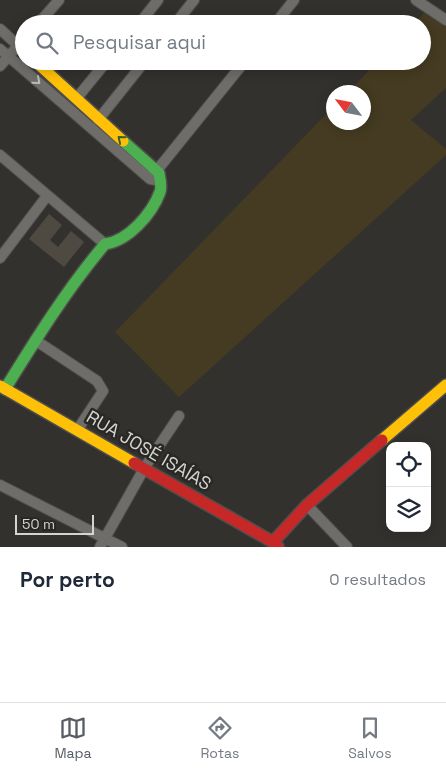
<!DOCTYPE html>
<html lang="pt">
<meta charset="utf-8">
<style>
:root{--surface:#fff;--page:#f6f6f7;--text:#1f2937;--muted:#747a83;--line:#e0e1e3;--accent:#585c63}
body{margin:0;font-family:"Space Grotesk",sans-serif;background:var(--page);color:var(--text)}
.controls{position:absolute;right:15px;bottom:15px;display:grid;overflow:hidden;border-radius:10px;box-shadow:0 2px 12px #0003}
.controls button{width:45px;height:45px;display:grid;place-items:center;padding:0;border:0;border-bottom:1px solid var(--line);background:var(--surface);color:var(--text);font:25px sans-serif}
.compass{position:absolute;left:326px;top:85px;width:45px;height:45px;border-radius:50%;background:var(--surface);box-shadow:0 2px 12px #0003;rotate:302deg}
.scale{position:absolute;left:15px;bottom:12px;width:79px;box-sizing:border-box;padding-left:5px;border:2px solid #d6d4d1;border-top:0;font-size:14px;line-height:18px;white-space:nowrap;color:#d6d4d1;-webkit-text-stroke:4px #2a2824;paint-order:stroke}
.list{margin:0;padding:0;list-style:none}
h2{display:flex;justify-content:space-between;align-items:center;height:65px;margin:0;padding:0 20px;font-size:21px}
h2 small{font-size:16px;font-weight:400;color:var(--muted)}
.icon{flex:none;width:28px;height:28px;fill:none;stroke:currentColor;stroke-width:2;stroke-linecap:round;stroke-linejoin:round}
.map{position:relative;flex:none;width:446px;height:547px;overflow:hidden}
.search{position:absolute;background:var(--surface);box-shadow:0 2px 12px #0003;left:15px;right:15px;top:15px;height:55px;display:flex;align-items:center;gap:12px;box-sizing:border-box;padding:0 18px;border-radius:28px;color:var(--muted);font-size:19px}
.sheet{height:155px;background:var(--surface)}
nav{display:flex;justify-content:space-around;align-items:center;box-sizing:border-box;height:70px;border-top:1px solid var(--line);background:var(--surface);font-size:14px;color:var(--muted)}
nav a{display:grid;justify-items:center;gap:2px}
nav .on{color:var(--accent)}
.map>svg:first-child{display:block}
</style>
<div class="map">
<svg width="446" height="547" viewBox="0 0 446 547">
<rect width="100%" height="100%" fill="#33312e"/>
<!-- green -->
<path fill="#453b22" d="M425,12l21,13v63l-35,32 35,29v6l-267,242 -64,-65 218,-225 1,15h30v-30h-16l30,-31h44v-37h-8z"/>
<!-- building -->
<path fill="#4e4a41" d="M49,214l13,11 -12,15 8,7 13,-16 13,11 -20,25 -35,-28z"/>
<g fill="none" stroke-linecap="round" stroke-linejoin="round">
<!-- street casing -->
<g stroke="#4f4e4c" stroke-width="12">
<path id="street" d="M416,0l30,20
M38,24l21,-24
M139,24l19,-24
M175,24l19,-24
M275,24l19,-24
M0,29l24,22
M0,49l150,130 11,2
M0,66l24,-27
M76,99l31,-38
M98,120l47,-59
M0,155l105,89
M154,174l91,-113
M0,258l47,-62
M35,340l62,41 6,10 -25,38
M0,485l122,62
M307,505l40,42
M100,547l45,-80 34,-51"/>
</g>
<!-- fast casing -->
<g stroke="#4f4e4c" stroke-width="14">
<path id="fast" d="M5,389c31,-50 62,-100 100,-145 23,-3 47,-30 55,-52 2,-5 0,-13 -1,-19l-36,-32"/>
</g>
<!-- slow casing -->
<g stroke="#4f4e4c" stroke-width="14">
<path id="slow" d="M35,61l88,80
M0,386l134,77
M382,440l64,-55"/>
</g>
<!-- jam casing -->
<g stroke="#4f4e4c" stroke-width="14">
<path id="jam" d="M134,463l139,79 5,5
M273,542l34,-37 75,-65"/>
</g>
<!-- street -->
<use href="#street" stroke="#6e6d6a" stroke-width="10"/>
<!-- fast -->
<use href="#fast" stroke="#4caf50" stroke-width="11"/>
<!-- slow -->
<use href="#slow" stroke="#ffc107" stroke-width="11"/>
<!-- jam -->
<use href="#jam" stroke="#c62828" stroke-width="11"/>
</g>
<!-- one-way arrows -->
<defs><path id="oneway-chevron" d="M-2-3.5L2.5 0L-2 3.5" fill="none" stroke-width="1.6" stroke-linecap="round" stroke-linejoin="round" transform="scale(1.25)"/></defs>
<use stroke="#bcbab7" href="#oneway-chevron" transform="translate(37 81) rotate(41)"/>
<use stroke="#385e36" href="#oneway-chevron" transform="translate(121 139) rotate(-140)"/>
<g text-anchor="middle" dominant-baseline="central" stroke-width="5" stroke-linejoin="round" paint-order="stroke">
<!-- street labels -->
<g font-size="18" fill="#d6d4d1" stroke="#2a2824">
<text transform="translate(149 450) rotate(30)">RUA JOSÉ ISAÍAS</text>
</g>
</g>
</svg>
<div class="controls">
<button><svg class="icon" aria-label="locate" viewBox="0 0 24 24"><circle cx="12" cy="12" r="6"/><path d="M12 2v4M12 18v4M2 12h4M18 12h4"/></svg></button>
<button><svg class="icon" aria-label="layers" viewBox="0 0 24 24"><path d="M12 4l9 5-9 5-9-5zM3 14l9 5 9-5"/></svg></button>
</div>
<svg class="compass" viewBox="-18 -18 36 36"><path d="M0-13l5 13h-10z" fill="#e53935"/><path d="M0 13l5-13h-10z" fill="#747a83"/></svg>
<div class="scale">50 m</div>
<div class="search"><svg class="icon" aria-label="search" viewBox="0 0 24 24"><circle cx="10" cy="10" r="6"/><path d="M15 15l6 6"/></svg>Pesquisar aqui</div>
</div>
<section class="sheet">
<h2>Por perto<small>0 resultados</small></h2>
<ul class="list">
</ul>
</section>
<nav>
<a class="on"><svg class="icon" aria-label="map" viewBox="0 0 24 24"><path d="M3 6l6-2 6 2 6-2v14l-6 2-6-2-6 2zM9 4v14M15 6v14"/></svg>Mapa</a>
<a><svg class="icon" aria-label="directions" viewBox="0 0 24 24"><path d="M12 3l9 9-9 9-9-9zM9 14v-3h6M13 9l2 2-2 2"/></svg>Rotas</a>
<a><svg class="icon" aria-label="saved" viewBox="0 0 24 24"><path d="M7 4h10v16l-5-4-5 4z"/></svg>Salvos</a>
</nav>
